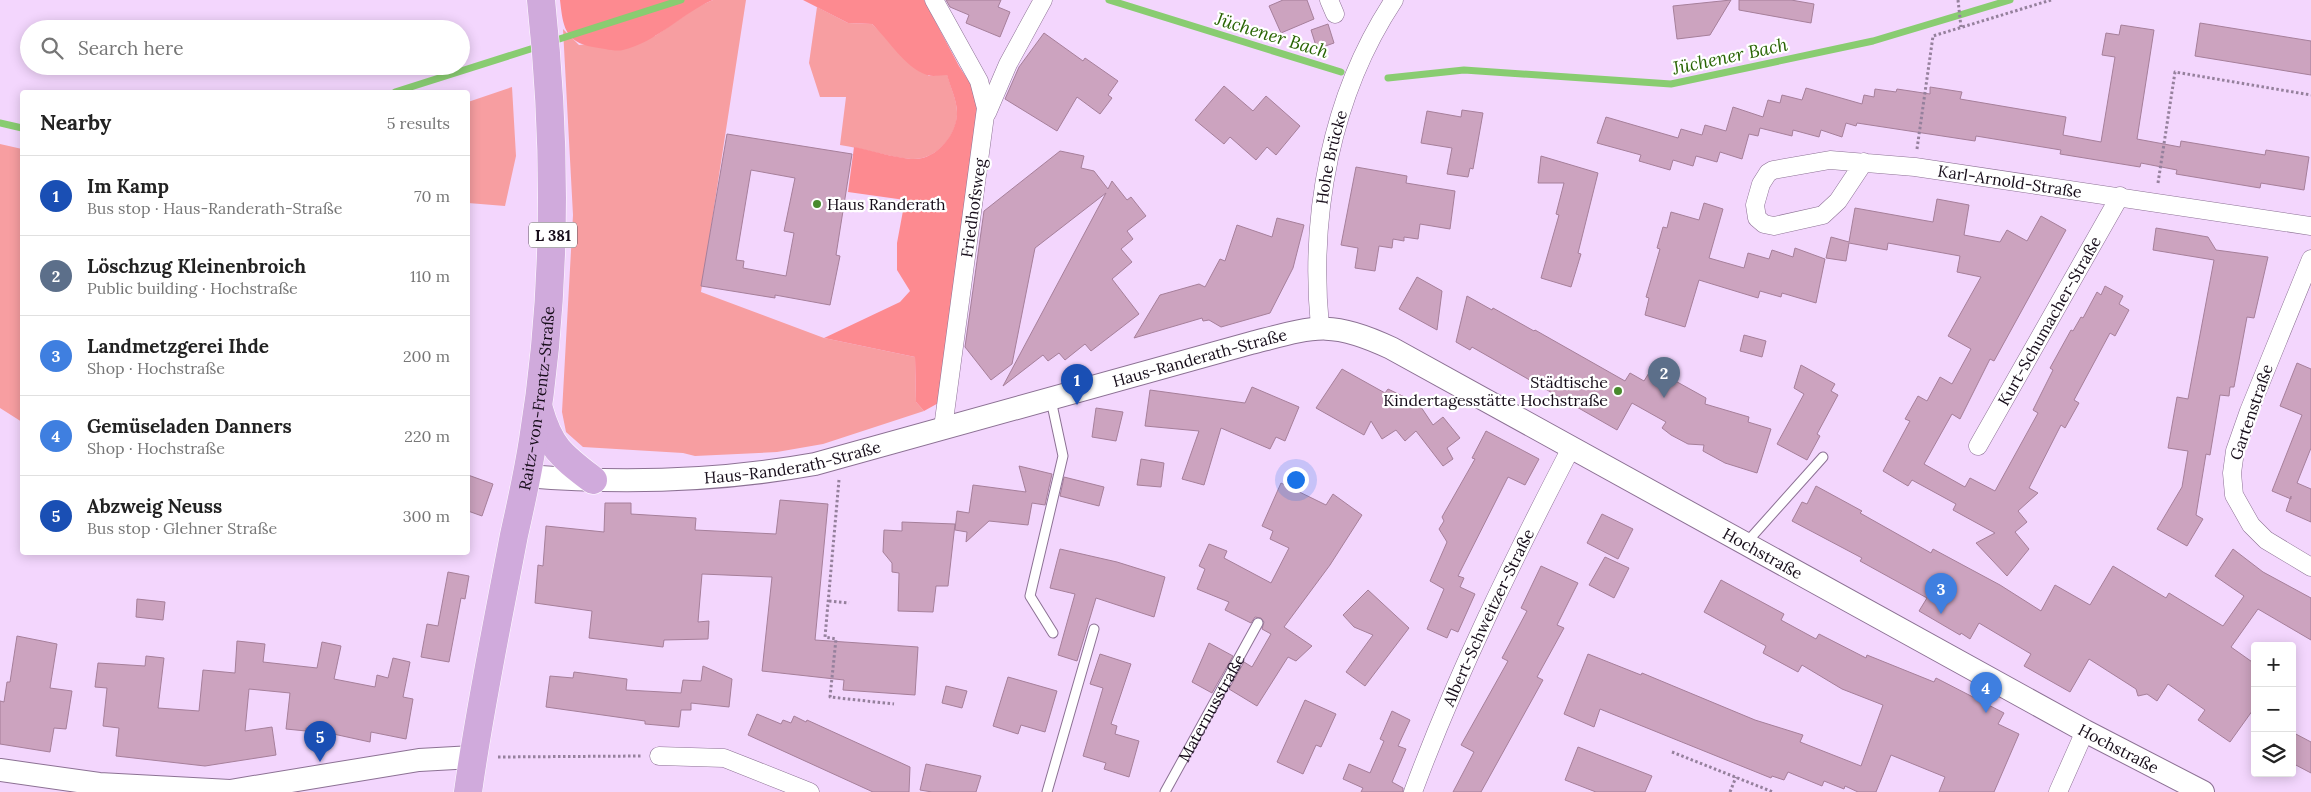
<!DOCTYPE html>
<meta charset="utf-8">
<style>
:root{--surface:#fff;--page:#f2f2f2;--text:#222;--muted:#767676;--line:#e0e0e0;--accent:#b45309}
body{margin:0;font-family:Lora,serif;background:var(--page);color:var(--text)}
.controls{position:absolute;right:15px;bottom:15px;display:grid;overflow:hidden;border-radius:5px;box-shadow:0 2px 12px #0003}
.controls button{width:45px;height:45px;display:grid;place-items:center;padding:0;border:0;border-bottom:1px solid var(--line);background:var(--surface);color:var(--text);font:25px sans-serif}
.you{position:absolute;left:1295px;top:479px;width:18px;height:18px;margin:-12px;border:4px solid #fff;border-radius:50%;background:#1a73e8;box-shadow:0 0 0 8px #1a73e833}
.badge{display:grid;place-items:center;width:32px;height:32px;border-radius:50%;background:var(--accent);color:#fff;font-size:16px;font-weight:700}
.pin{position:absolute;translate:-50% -41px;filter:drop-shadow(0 1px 2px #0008)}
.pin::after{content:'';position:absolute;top:26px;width:18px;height:15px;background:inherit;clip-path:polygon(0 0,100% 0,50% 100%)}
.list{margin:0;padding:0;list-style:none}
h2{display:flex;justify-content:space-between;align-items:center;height:65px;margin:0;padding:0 20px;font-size:21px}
h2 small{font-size:16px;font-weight:400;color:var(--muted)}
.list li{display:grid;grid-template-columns:32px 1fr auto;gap:15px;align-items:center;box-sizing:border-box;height:80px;padding:0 20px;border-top:1px solid var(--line)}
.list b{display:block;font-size:19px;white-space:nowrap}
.list p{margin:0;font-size:16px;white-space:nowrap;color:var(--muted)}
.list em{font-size:16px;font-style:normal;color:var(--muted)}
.icon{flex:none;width:28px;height:28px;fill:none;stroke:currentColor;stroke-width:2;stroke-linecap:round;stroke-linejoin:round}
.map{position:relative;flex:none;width:2311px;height:792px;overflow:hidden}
.search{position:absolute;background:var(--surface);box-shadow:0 2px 12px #0003;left:20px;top:20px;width:450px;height:55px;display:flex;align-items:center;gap:12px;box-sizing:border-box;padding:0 18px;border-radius:28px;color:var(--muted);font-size:19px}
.panel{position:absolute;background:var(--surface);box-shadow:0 2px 12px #0003;left:20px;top:90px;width:450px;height:465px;border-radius:5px}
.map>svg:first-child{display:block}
</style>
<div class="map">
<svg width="2311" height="792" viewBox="0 0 2311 792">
<rect width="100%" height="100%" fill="#f3d6fd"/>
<!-- green -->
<path fill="#f79ea1" d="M713,0h33l-45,292 123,46 91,19 1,45 8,9 -101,33 -46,8 -82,4 -12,-3 -100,-6 -17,-15 -4,-20 11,-197 -10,-186 16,16 76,-9 42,-29z
M817,7l31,16 24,1 57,52 18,-2c3,12 10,26 10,38 1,23 -21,49 -46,47 -23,-2 -48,-11 -71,-14l6,-48h-26l-11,-34z
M512,87l4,69 -11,50 -37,-3v-101z
M0,144l22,5v273l-22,-14z"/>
<!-- forest -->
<path fill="#fd8a90" d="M560,0h153c-31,13 -56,42 -90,50 -8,2 -21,-2 -30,-3 -29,-5 -30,-22 -33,-47z
M803,0h121l35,66 18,28 2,31 -37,276 -18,10 -8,-9 -1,-45 -91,-19 76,-36 10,-11 -13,-21v-27l8,-43 -57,-8 6,-45c19,4 38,10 57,12 25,2 46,-24 46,-47 0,-11 -7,-26 -10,-37 -6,0 -14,2 -20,0 -23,-8 -38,-35 -55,-51l-24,-1z"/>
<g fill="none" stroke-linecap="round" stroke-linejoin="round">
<!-- stream -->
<path stroke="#89cc71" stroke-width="7" d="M1109,0l232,72
M550,42l131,-42
M1388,78l76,-8 207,14 202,-43 137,-41
M395,92l145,-46
M0,123l22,5"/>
</g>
<!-- building -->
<path fill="#cca3bf" stroke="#a67f9a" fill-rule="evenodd" d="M946,0h55l-3,7 12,5 -10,25 -34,-14 3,-8 -19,-8z
M1283,0h24l7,19 -33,14 -12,-27z
M1731,0l-21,35 -33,4 -4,-33z
M1739,0h52l23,4 -3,19 -72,-13z
M2200,23l111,18v34l-116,-19z
M1328,24l6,19 -17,6 -6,-19z
M2121,25l33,5 -17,109 43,8 1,-6 84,14 1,-5 43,7 -5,33 -43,-7 -1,5 -84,-14 1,-4 -36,-7 -1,4 -80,-13 1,-4 -85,-14 -1,5 -118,-18 -1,3 -10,-3 -4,14 -21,-7 -2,7 -26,-7 -1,6 -32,-8 -2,8 -9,-2 -7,25 -22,-7 -3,10 -21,-6 -3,10 -20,-6 -3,10 -31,-9 2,-6 -44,-12 9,-26 72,21 3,-9 21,6 3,-10 21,6 7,-24 30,10 5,-17 12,3 2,-8 20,5 4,-12 56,16 2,-9 10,2 1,-8 21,3 1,-3 33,5v-7l32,5 -2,7 106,18 -3,18 38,7 14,-85 -13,-2 4,-22 13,2z
M1044,33l39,28 2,-3 33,23 -10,14 4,3 -12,16 -23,-17 -20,34 -52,-32 14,-32z
M1224,86l29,25 13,-15 34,30 -24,29 -9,-8 -11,13 -26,-23 -6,7 -29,-24z
M1462,110l21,3 -10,56 -3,-1 -2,9 -21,-3 5,-26 -31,-5 6,-32 34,6z
M727,134l125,20 -16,101 4,1 -10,49 -55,-10v3l-74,-12zM751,170l44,8 -11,53 10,2 -8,43 -43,-8 1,-7 -8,-1z
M1060,151l24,5 -3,12 13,3 14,18 4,-8 15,19 4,-3 15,19 -19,15 6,8 -12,10 11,13 -20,17 27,35 -48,37 -6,-7 -20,16 -6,-7 -11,8 -5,-6 -40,31 103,-193 -71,55 -23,116 -21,16 -26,-33 19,-136z
M1541,156l57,17 -20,80 3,1 -10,33 -30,-9 18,-63 -3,-1 8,-31h-26z
M1356,167l51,9 -1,7 49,8 -5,38 -30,-5 -2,15 -14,-2v4l-11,-2 -1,9 -13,-2 -4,25 -20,-3 3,-20 -17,-3z
M1937,199l32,6 -5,30 36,7 7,-12 20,11 14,-25 25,14 -72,131 -4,-2 -30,60 -8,-5 -28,50 41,23 5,-9 25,13 43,-78 -5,-3 20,-40 -3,-2 21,-38 2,1 8,-14 2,1 14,-26 4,3 4,-9 18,10 -4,8 10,6 -14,26 -5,-3 -36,67 5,3 -14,25 -4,-3 -32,63 9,5 -20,18 9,11 -12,10 14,17 -22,27 -31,-33 19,-10 -42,-23 3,-6 -44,-24 -4,6 -25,-15 27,-50 -5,-2 13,-23 9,5 13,-24 12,7 19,-35 -23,-13 33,-59 -24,-5 3,-16 -72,-13 -1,7 -38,-7 -3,18 -20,-3 5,-21 18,5 6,-34 78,14z
M1704,203l19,6 -14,49 35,10 4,-15 21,6 3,-9 21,7 2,-9 30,11 -9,44 -34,-10 -1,4 -21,-6 -2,7 -59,-18 -14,47 -40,-12 4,-17 -3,-1 14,-48 -3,-1 6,-21 4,1 4,-16 28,8z
M1277,218l27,7 -11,43 -23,45 -49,14 -12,-7 -6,1 -1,-3 -68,20 26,-43 39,-11 6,3 15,-28 5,2 12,-36 35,12z
M2156,228l52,9 8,13 52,7 -14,61 -7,-1 -13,70h-4l-1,9 -9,-1 -10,60 -4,-1 -10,61 7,4 -16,27 -30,-17 25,-42 6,-36 -20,-3 9,-51 11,2 26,-139 -61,-10z
M1417,277l25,14 -5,39 -38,-21z
M1467,296l25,14 1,-2 41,23 1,-1 90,51 5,-8 14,8 8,-13 54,30 -1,6 44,13 -1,5 23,7 -14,44 -32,-10 -22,-12 1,-6 -16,-1 -17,-9 -9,-7 4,-6 -34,-19 -15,27 -145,-83 -2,3 -14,-8z
M1744,335l22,6 -4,16 -22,-6z
M2297,363l14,6v79l-14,35 14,6v33l-25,-11 5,-15v3l-19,-8 30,-76 -22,-9z
M1801,365l34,19 -4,7 7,4 -21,39 3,2 -13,24 -30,-16 27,-50 -10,-6z
M1342,369l43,24 3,-4 31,15 14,21 10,-8 17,21 -13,10 6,11 -10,7 -27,-35 -11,10 -9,-11 -14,9 -11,-18 -7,14 -48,-27z
M1252,387l47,20 -14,34 -9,-4 -6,12 -49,-21 -17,57 -22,-6 17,-48 -54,-5 5,-36 95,13z
M1096,408l27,4 -7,29 -24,-4z
M1486,431l53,28 -14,26 -17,-8 -50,99 6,2 -4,9 15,7 -17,38 -7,-3 -4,9 -20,-9 17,-40 -14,-8 17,-39 -8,-13 5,-8 -2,-4 33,-58 -3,-1z
M1141,459l23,4 -3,24 -24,-2z
M1019,466l33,8 -7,31 -13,-2 -4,22 -39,-4 -23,21 1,-10 -12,-2 2,-19 12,2 4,-28 53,7z
M468,475l25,9 -11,32 -14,-5z
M1064,477l40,10 -5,19 -39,-10z
M1281,483l45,22 7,-11 29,21 -32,50 -46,62 28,19 -16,15 -8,-4 -31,49 -28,-17 15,-27 8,5 19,-33 -9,-5 2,-7 -3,-4 -6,-1 -4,6 -26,-13 4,-8 -32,-13 8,-20 -6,-3 10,-22 18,7 -3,7 47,25 18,-35 -19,-9 3,-8 -11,-5z
M1816,486l46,25 -2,2 71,40 2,-4 67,36 41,26 14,-26 35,20 23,-39 53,32 3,-5 54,33 21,-30 -29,-20 18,-27 30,23 48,26v42l-53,-31 -27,38 24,17v43l-25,35 -32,-22 7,-10 -37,-26 -11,17 -10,-7 -9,2 -2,-7 -47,-30 -19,33 -46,-26 7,-12 -52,-31 -9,16 -9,-6 -1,2 -41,-24 8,-13 -67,-37 2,-3 -70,-37 10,-19 5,2z
M780,500l48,4 -13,136 103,7 -3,48 -72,-5 1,-10 -82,-9 10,-94 -70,-3 -4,48 11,-1 -1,18 -44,1 -1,7 -74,-9 3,-27 -57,-8 3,-38 5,1 3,-40 58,6 1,-29h26v11l65,4 -1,12 81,4z
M1602,514l31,15 -15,30 -31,-16z
M902,522l53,2 -7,62h-12l-3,26 -35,-1 1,-38 -7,-1v-9l-9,-11 1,-22 18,1z
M1060,549l57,13 48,15 -11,40 -58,-19 -19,63 -19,-6 17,-61 -25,-6z
M1605,557l24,11 -15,30 -25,-13z
M1541,566l37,17 -21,42 7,3 -27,49 6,3 -62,112h-28l21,-40 -13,-7 47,-84 -6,-3 25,-47 -6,-3z
M448,572l21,4 -4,23 -4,-1 -12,64 -28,-5 6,-33 11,2z
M1721,580l63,34 -3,6 35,19 3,-5 47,24 1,-3 67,27 2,-4 68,35 -6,11 21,10 -25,58h-55l6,-15 -54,-22 -15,37h-18l-13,-6 -1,3 -20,-8 -2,5 -34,-14 -4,8 -12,-4 -1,2 -171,-69 -6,18 -30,-13 24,-60 53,21 1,-2 113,47 48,15 -3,7 61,24 22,-61 -41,-16 -40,-24 -4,7 -35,-19 3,-7 -62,-34z
M1368,590l41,38 -44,58 -19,-14 27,-37 -19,-8 -11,-12z
M137,599l28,3 -2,18 -27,-3z
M17,636l40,8 -7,44 22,3 -6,38 -12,-1 -4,24 -50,-8v-43l4,1 3,-20h3z
M237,641l28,3 -2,18 54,6 5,-26 19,4 -7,33 41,8 2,-12 11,3 5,-20 17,4 -7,35 10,2 -7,40 -35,-7 -1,10 -64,-14v3l-20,-2 4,-36 -41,-4 -4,42 27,-4 4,28 -71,11 -89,-10 3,-28 -16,-2 4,-38 -12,-1 3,-24 47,3 1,-10 18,2 -6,50 41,3 4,-41 32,3z
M1209,643l24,13 -21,37 -20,-11z
M1100,654l31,10 -20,60 6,2 -2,8 24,7 -10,36 -25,-8 2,-6 -23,-7 20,-68 -13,-4z
M703,666l29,13 -3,28 -38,-4v7h-10l-2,17 -34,-3v-3l-99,-14 4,-31 23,2 1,-6 53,7 -1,11 55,3 2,-13 18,1z
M1008,677l49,14 -12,41 -24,-7 -3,9 -25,-8z
M946,686l21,5 -5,17 -20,-5z
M1305,700l31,14 -15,33 -5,-2 -13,29 -26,-12z
M1392,711l18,9 -12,26 8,3 -14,33 11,6v4h-42l2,-4 -20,-9 6,-15 21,9 14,-32 -4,-2z
M757,714l24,10 2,-4 8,3 3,-7 12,6 1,-2 103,47 -1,25h-36l-125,-57z
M2292,732l19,10v31l-19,-10z
M1578,747l74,29 -7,16h-49l-31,-12z
M926,764l55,12 -5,16h-44l-12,-2z"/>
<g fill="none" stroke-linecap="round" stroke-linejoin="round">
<!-- service casing -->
<g stroke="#8c7194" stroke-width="11">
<g id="service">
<path d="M1051,400l12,56 -33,140 23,37"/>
<path d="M1747,542l76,-85"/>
<path d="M1047,792l47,-163"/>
<path id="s1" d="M1165,792l93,-169"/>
</g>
</g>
<!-- minor casing -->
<g stroke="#8c7194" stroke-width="19">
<g id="minor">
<path d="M934,0l45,81 7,27 -43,320"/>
<path d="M1329,0l6,14"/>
<path d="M987,113l21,-49 35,-64"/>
<path id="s2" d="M1864,162l-26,39 -15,14 -49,11 -10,-2 -7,-6 -2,-13 6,-21 7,-11 5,-3 57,-10 85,7 396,59"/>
<path d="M2311,259l-62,152 -14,40 -3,22 2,22 17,30 15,15 45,27"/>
<path id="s3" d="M1320,327c-11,-112 11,-232 74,-327"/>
<path id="s4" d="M1978,446l142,-250"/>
<path d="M659,756l65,2 86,34"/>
<path id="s5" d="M1413,792c44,-119 100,-232 158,-344"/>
<path d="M2058,792l27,-61"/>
</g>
</g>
<!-- tertiary casing -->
<g stroke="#8c7194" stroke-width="24">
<g id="tertiary">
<path id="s6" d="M526,476c96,8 194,5 289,-12l436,-121c62,-16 79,-24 140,5l694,383 118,61"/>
<path d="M0,770l99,14 131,7 189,-31 54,-3"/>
</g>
</g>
<!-- primary casing -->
<g stroke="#fff" stroke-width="29">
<g id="primary">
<path d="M539,409c11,39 23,47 54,71"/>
<path id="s7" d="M468,792c12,-86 30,-172 46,-257 7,-31 14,-63 19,-95 24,-147 24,-292 8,-440"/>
</g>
</g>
<!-- path -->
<path stroke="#95809c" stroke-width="3" stroke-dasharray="2.5 2.5" stroke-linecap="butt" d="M1958,0l3,27
M1917,149l16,-113 118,-36
M2158,183l17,-111 136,23
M839,480l-14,157 11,2 -6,58 64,7
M829,601l20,2
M1672,752l101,40
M498,757l143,-1
M1730,792l6,-15"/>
<!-- service -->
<use href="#service" stroke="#fff" stroke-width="9"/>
<!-- minor -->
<use href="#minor" stroke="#fff" stroke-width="18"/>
<!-- tertiary -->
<use href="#tertiary" stroke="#fff" stroke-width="22"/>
<!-- primary -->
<use href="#primary" stroke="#d0aadc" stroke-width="28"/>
</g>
<!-- markers -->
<g fill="#488a2d" stroke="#fff" stroke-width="2">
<circle cx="817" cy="204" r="5"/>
<circle cx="1618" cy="391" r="5"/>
</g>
<g text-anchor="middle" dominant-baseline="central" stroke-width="4.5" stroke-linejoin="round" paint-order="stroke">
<!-- shield labels -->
<rect fill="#fff" stroke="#5c555e" stroke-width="1" x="529" y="222.5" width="48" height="25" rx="4"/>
<g font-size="15" font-weight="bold" fill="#160c19">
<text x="553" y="235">L 381</text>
</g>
<!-- street labels -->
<g font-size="16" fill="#160c19" stroke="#fff">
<text stroke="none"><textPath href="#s3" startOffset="171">Hohe Brücke</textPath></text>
<text stroke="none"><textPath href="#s2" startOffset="430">Karl-Arnold-Straße</textPath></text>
<text transform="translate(973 208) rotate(-82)">Friedhofsweg</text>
<text stroke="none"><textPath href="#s4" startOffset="144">Kurt-Schumacher-Straße</textPath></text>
<text stroke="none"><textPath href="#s6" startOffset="689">Haus-Randerath-Straße</textPath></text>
<text stroke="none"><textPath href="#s7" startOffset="400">Raitz-von-Frentz-Straße</textPath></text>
<text transform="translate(2251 412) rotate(-71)">Gartenstraße</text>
<text stroke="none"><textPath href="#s6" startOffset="268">Haus-Randerath-Straße</textPath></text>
<text stroke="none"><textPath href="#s6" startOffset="1312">Hochstraße</textPath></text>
<text stroke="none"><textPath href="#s5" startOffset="190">Albert-Schweitzer-Straße</textPath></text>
<text stroke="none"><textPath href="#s1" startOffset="96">Maternusstraße</textPath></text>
<text stroke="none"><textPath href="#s6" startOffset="1718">Hochstraße</textPath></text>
</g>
<!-- poi labels -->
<g font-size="16" fill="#160c19" stroke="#fff" text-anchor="start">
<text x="827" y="204">Haus Randerath</text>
<text x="1608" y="382" text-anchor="end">Städtische<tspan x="1608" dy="18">Kindertagesstätte Hochstraße</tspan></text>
</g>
<!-- water labels -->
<g font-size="18" font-style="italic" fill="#286403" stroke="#fff">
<text transform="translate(1272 35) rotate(17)">Jüchener Bach</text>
<text transform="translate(1730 56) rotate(-12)">Jüchener Bach</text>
</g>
</g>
</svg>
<div class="controls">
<button>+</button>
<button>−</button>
<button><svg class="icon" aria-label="layers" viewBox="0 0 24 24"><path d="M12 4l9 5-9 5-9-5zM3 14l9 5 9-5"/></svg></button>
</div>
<div class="you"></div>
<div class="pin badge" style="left:1077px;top:405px;background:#1a4fb4">1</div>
<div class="pin badge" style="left:1664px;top:398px;background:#5c6f8a">2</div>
<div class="pin badge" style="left:1941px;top:614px;background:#3f7fe0">3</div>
<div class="pin badge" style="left:1986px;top:713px;background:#3f7fe0">4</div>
<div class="pin badge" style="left:320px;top:762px;background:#1a4fb4">5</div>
<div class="search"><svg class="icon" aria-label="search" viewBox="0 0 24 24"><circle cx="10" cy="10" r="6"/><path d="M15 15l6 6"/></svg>Search here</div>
<section class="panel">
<h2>Nearby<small>5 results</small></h2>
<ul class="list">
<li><span class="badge" style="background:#1a4fb4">1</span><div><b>Im Kamp</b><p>Bus stop · Haus-Randerath-Straße</p></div><em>70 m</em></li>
<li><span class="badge" style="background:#5c6f8a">2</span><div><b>Löschzug Kleinenbroich</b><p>Public building · Hochstraße</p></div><em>110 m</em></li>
<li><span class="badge" style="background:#3f7fe0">3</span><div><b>Landmetzgerei Ihde</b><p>Shop · Hochstraße</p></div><em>200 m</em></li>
<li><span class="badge" style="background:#3f7fe0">4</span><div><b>Gemüseladen Danners</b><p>Shop · Hochstraße</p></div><em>220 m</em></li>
<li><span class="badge" style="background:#1a4fb4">5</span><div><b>Abzweig Neuss</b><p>Bus stop · Glehner Straße</p></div><em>300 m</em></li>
</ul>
</section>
</div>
